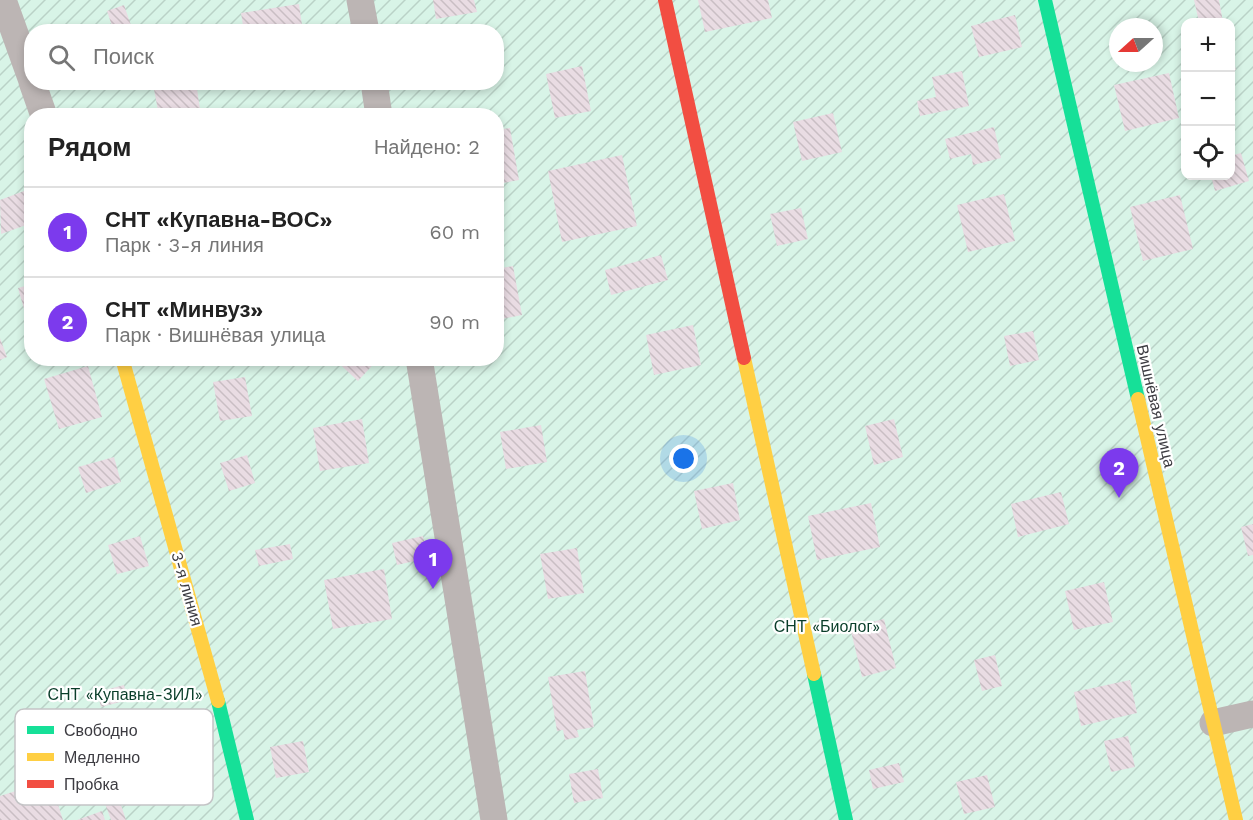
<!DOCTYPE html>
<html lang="ru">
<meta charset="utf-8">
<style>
:root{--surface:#fff;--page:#f2f2f2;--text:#222;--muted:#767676;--line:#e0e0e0;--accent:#7c3aed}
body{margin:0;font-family:"Work Sans",sans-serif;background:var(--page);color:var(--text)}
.controls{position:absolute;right:18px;top:18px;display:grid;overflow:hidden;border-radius:12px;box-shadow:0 3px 9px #0003}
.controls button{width:54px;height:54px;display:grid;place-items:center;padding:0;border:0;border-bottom:2px solid var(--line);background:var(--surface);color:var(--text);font:30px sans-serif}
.compass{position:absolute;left:1109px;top:18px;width:54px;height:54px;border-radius:50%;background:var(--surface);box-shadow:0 3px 9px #0003;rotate:249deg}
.you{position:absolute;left:684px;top:459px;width:21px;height:21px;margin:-15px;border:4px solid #fff;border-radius:50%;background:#1a73e8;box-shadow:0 0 0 9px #1a73e833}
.badge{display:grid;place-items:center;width:39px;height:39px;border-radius:50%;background:var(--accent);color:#fff;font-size:20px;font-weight:700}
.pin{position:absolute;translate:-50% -50px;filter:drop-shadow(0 2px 3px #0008)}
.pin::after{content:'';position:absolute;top:32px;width:21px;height:18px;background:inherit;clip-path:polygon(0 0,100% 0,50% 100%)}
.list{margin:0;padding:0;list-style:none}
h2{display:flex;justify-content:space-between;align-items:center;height:78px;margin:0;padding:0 24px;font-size:26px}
h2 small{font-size:20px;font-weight:400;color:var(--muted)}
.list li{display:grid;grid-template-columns:39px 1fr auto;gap:18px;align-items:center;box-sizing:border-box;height:90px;padding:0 24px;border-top:2px solid var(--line)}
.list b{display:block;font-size:22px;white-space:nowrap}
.list p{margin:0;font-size:20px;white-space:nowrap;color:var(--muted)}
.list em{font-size:20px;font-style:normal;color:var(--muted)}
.icon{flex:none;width:33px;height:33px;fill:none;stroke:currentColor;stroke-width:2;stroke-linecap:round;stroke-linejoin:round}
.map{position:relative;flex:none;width:1253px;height:820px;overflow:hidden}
.search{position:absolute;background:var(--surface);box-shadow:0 3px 9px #0003;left:24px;top:24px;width:480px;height:66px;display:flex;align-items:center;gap:15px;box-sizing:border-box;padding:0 21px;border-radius:24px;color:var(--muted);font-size:22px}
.panel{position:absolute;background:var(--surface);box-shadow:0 3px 9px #0003;left:24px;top:108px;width:480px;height:258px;border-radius:24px}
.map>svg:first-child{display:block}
</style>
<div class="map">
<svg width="1253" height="820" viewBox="0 0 1253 820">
<defs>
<pattern id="garden-furrows" width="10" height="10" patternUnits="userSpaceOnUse" patternTransform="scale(1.5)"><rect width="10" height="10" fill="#d8f4e7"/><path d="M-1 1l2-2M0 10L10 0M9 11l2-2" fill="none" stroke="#bad2c7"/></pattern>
<pattern id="building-back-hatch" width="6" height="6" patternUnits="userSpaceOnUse" patternTransform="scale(1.5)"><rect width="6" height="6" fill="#e9dce3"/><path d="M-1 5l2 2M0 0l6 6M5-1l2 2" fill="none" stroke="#c9bec4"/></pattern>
</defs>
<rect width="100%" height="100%" fill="#faf9fd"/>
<!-- garden -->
<path fill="url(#garden-furrows)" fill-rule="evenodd" d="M0,0h1253v820h-1253zM1186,22h44v154h-44zM1118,27h36v36h-36zM32,32h464v50h-464zM32,116h464v242h-464z"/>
<!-- building -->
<path fill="url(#building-back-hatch)" d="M433,0h41l3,12 -41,7z
M698,0h70l4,18 -67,14z
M1194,0h25l4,22h-24z
M299,4l4,28h-59l-3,-19z
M124,5l9,26 -19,1 -7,-21z
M1015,15l7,32 -43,10 -8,-31z
M1230,47l6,23 -6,1z
M582,66l9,45 -36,7 -9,-44z
M962,71l7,35 -49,10 -3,-15 19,-4 -4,-20z
M1169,73l10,45 -54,13 -11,-46z
M163,82h33l4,27 -41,7 -6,-32z
M833,113l9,39 -40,9 -9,-39z
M994,127l7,31 -28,7 -2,-11 -21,5 -5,-20z
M510,128l9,52 -21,4 2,8h-4v-62z
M1241,153l8,28 -34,10 -4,-15h19v-20z
M622,155l15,71 -75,16 -14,-71z
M24,191l8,21v11l-31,11 -1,-34z
M1004,194l11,47 -47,11 -11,-47z
M1180,195l13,54 -50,12 -13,-54z
M801,208l7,31 -31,7 -7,-32z
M661,255l7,25 -57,15 -6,-25z
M513,266l9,49 -26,5v-51z
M32,284v33l-5,2 -9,-31z
M693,325l8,40 -47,10 -8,-40z
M1033,331l6,29 -29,6 -6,-30z
M0,338l7,19 -7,3z
M333,358h46l-21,23z
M88,366l14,51 -43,12 -15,-50z
M245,377l7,39 -32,5 -7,-39z
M362,419l7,44 -49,8 -7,-43z
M894,419l9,38 -29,8 -9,-39z
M541,425l6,37 -41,7 -6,-37z
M247,455l8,28 -26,8 -9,-28z
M114,457l7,25 -35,11 -8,-26z
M733,483l7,37 -38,9 -8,-38z
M1061,492l8,32 -51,13 -7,-33z
M871,503l9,44 -63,13 -9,-44z
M1253,524v31l-5,1 -7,-29z
M140,536l9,30 -32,8 -9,-29z
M423,536l5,22 -31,7 -5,-22z
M290,544l3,15 -34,7 -4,-16z
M577,548l7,45 -36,6 -8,-45z
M384,569l8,50 -59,10 -9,-49z
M1104,582l9,40 -39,8 -9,-39z
M884,619l12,49 -34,9 -12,-50z
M995,655l7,31 -20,5 -8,-31z
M585,671l9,56 -17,3 2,7 -14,3 -2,-10 -6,1 -9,-54z
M1130,680l7,33 -56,13 -7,-34z
M124,685l4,15 -27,7 -4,-15z
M1128,736l7,31 -24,5 -7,-31z
M303,741l6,31 -33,6 -6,-31z
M899,763l5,19 -31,7 -4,-19z
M598,769l5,29 -29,5 -5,-29z
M95,772l8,23 13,-5 10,30h-15l-8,-22 -21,7 -9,-26z
M987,775l8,32 -31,7 -8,-32z
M50,780l13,40h-63v-24z
M102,811l3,9h-28z"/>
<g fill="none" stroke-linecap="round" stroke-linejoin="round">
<!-- street -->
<path stroke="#bcb5b4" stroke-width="27" d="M3,0l29,81
M360,0l6,32
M32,82l12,34
M374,82l5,34
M419,358l75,462
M1213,723l40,-9"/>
<!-- fast -->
<path stroke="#16e098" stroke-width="14" d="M1045,0l93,399
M814,674l32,146
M218,701l29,119"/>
<!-- slow -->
<path stroke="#ffcf43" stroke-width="14" d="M122,358l96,343
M744,358l70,316
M1138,399l98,421"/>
<!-- jam -->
<path stroke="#f24e42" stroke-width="14" d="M665,0l79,358"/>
</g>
<g text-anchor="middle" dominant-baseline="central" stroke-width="4.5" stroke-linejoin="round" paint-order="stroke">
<!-- street labels -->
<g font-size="16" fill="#3c3b41" stroke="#fff">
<text transform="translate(1156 406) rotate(77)">Вишнёвая улица</text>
<text transform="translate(187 589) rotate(74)">3-я линия</text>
</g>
<!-- park labels -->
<g font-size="16" fill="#0a3e2a" stroke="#fff">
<text x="827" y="626">СНТ «Биолог»</text>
<text x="125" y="694">СНТ «Купавна-ЗИЛ»</text>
</g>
</g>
<!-- legend -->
<rect x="15" y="709" width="198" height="96" rx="9" fill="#fff" stroke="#c4c4c6" stroke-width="1.5"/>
<rect x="27" y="726" width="27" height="8" fill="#16e098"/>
<rect x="27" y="753" width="27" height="8" fill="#ffcf43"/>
<rect x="27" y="780" width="27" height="8" fill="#f24e42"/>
<g font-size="16" fill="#3c3b41">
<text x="64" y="736">Свободно</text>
<text x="64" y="763">Медленно</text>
<text x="64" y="790">Пробка</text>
</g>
</svg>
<div class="controls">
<button>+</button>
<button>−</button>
<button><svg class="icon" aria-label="locate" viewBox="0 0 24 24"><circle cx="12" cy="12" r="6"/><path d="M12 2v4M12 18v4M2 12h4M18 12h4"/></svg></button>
</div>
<svg class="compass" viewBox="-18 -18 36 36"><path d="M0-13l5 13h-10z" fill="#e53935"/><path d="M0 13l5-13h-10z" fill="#767676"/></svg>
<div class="you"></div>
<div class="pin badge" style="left:433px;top:589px">1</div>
<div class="pin badge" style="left:1119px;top:498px">2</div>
<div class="search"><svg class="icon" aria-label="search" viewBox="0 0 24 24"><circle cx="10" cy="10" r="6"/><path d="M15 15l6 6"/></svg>Поиск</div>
<section class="panel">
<h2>Рядом<small>Найдено: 2</small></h2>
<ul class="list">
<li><span class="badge">1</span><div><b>СНТ «Купавна-ВОС»</b><p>Парк · 3-я линия</p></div><em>60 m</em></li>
<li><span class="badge">2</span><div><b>СНТ «Минвуз»</b><p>Парк · Вишнёвая улица</p></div><em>90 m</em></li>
</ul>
</section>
</div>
